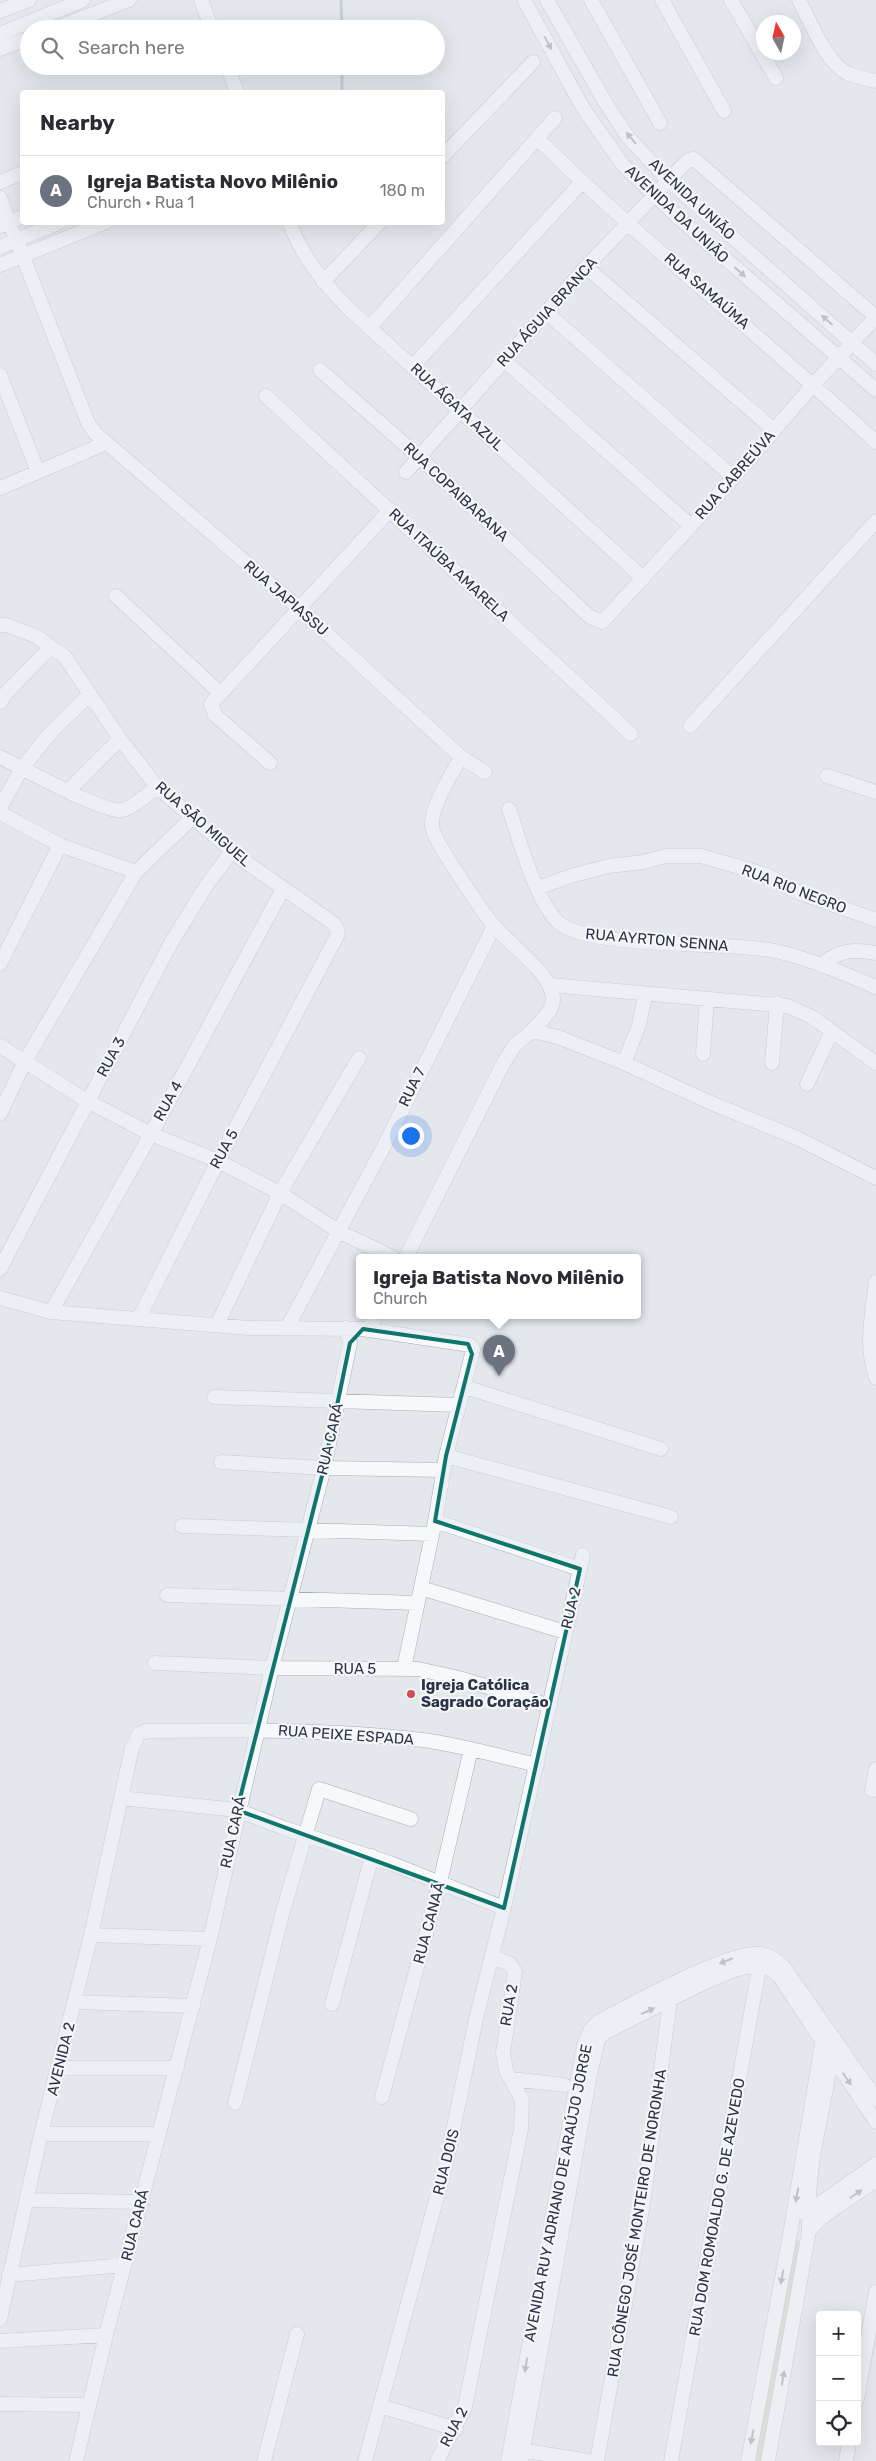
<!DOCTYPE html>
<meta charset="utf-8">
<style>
:root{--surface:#fff;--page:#f7f7f7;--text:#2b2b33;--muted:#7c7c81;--line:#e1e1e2;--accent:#d1495b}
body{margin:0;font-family:Rubik,sans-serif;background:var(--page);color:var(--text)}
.controls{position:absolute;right:15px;bottom:15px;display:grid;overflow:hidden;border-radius:5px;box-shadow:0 5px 20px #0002}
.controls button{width:45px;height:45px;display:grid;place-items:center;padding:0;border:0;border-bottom:1px solid var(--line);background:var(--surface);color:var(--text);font:25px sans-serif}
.compass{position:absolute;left:756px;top:15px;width:45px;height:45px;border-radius:50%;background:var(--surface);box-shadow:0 5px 20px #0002;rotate:351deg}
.you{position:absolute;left:410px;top:1135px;width:18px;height:18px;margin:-12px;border:4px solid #fff;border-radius:50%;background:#1a73e8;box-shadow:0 0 0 8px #1a73e833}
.badge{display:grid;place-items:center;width:32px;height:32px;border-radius:50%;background:var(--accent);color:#fff;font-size:16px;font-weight:700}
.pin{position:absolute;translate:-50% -41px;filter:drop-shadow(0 1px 2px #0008)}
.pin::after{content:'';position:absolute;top:26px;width:18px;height:15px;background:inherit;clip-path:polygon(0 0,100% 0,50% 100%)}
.popup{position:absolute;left:356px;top:1254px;width:285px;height:65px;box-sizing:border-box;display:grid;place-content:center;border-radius:5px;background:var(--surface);filter:drop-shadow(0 1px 4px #0005);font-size:16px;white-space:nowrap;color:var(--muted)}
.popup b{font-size:19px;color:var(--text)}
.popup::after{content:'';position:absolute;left:50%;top:100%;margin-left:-10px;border:10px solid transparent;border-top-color:var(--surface)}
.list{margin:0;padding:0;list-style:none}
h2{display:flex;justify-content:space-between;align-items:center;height:65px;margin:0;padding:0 20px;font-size:21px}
h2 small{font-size:16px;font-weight:400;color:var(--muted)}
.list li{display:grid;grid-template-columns:32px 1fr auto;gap:15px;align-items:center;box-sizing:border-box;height:70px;padding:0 20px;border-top:1px solid var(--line)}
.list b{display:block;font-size:19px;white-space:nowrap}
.list p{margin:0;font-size:16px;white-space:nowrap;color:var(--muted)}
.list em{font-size:16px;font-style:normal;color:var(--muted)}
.icon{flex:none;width:28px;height:28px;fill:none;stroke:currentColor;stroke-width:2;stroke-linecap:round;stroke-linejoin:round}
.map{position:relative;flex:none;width:876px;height:2461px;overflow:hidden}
.search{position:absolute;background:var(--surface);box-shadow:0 5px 20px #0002;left:20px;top:20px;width:425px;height:55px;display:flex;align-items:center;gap:12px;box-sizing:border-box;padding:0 18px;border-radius:28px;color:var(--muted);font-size:19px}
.panel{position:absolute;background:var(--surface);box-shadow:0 5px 20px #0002;left:20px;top:90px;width:425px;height:135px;border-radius:5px}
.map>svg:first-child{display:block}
</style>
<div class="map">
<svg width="876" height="2461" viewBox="0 0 876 2461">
<rect width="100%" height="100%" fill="#e4e7ec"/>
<!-- green -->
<path fill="#c9d6c5" d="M796,2240h2l2,6 -38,215h-10z"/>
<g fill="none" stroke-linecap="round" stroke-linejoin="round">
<!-- stream -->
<path stroke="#9fb4cc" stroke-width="3" d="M341,0l1,29
M342,66v26"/>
<!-- minor casing -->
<g stroke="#a9aeb7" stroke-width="15">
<path id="minor" d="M201,0l11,29
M524,0l59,108 40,57 57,54 196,171
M547,0l58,102 23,35 41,44 207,183
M591,0l69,123
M662,0l62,111
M731,0l45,78
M799,0c11,21 28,65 50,74 9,3 18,5 27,7
M0,11l29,-11
M54,29l75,-29
M0,34l83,-34
M0,49l29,-11
M227,66l10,26
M538,139c108,106 227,201 338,303
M442,157l91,-95
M0,182l22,-9
M0,198l88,225 7,10 205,176 161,148 24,15
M289,222c13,34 33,59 58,85l296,271
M0,226l22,-9
M0,247l60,-25
M0,265l106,-43
M586,267l188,163
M323,282l57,-60
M546,312l187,165
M370,327l185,-209
M504,360l187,166
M413,366l169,-184
M320,370l99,87 171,160 12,5 89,-96 123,-142 62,-67
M0,375l38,97
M266,396l365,338
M406,472l180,-205 102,-107 6,-1 182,158
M0,488l106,-45
M116,596l104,97
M0,625h6l30,11 29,21 55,82 37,48 86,73 90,63 5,8 -1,5 -119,225 -79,157
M0,702l6,-9 45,-46
M690,726l186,-205
M0,757c20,10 104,56 121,53 13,-2 25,-15 36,-23
M461,757c-9,17 -31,50 -29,70 1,13 52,87 63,100 15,18 59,48 58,73 0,12 -14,22 -21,31
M270,763l-55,-48 -4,-11 179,-194
M827,776l49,16
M68,791l52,-52
M0,808l22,-40 30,-37 38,-37
M509,809c11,32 26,91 50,114 29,26 171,18 217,28 34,8 67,22 100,36
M0,813l60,32 76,27
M537,888l37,-13 35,-9 34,-4 23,-6h35l66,19 33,18 76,27
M0,964l60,-119
M821,965c18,-15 32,-16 55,-12
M550,985l238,21 24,11 64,46
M0,1046l87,55 64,33 67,27 62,32 58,38 54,26
M703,1054l4,-55
M624,1063l15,-38 6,-30
M772,1063l5,-60
M807,1084l25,-53
M0,1114l24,-51 112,-191 56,-54
M406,1257l98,-195 11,-17 17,-14 26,6 66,26 85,39 88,36 79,40
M0,1269l171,-326 35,-57 26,-35
M876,1282c-4,32 -11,65 0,96
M0,1298l51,14 198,16 114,1 107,16 3,4 -1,5 -26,102 -11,65 -31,147
M51,1312l100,-178 132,-245
M217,1325l63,-132 79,-135
M287,1328l96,-180 111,-222
M368,1330l8,-15
M465,1387l196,62
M214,1397l244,8
M446,1456l225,61
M221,1462l103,6 119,2
M435,1521l145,48
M182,1526l250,8
M421,1588l144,44
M167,1595l250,8
M155,1663l117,5 146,1 41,9 91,28
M872,1790l4,-21
M121,1798l116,12 47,18 106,35 114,45
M91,1935l119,4
M75,2002l118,4
M332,2004l40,-148
M59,2068h118
M511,2079l53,6
M382,2097l58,-215 31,-133
M235,2103l48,-192 36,-122 92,30
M41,2134h117
M27,2200l114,2
M805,2214l71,-50
M809,2231l12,-13 55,-38
M9,2275l116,-10
M0,2319l41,-185 50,-199 41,-187 7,-14 7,-3c92,-1 185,-2 276,9 39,5 77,16 115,25
M0,2341l106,-6
M857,2399l19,-107
M0,2404l89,1
M380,2406l76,23
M514,2449l75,12
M76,2461l30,-126 104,-396 62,-271 52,-200 26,-125 -4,-15
M264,2461l33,-127
M365,2461l82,-301 29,-141 28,-111 79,-353
M437,2461l28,-54 56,-278 1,-29 -16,-30 -3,-17 12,-81 -5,-8 -17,-7
M508,2461l76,-416 6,-14 8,-9c29,-16 133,-72 162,-68 9,1 17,6 23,12l93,133
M521,2461l69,-386 8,-36 6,-6 99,-50 31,-13 18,-4h8l8,2 11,8 97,146
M597,2461l47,-263 27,-205
M671,2461l90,-504
M748,2461l43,-232 32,-191
M768,2461l41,-230v-39l4,-36 20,-104
M846,2461l3,-19"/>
</g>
<!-- minor -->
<use href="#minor" stroke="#f7f8fa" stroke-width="14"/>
</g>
<!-- one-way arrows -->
<defs><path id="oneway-solid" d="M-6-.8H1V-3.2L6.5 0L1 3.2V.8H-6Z" transform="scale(1.25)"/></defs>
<g fill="#9196a0">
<use href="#oneway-solid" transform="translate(548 43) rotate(62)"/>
<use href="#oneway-solid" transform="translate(631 138) rotate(-130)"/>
<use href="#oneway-solid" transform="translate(740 272) rotate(42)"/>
<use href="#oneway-solid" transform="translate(827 320) rotate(-139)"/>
<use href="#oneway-solid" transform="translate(726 1961) rotate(158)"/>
<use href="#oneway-solid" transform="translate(648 2011) rotate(-25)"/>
<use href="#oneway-solid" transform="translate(847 2079) rotate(56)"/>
<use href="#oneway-solid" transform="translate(856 2194) rotate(-35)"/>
<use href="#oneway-solid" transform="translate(797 2195) rotate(100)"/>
<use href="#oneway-solid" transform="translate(782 2277) rotate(101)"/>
<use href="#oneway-solid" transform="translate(526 2365) rotate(100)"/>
<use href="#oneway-solid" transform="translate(783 2378) rotate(-80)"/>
<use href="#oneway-solid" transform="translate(752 2437) rotate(101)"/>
</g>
<!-- marked area -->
<path d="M0 0H876V2461H0ZM363,1329l105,15 4,10 -26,102 -11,65 145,48 -76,339 -267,-98 87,-342 26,-125z" fill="#e4e7ec" fill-opacity=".55" fill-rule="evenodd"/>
<path fill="none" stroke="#0f766e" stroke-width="4" stroke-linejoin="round" d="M363,1329l105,15 4,10 -26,102 -11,65 145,48 -76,339 -267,-98 87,-342 26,-125z"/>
<!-- markers -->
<circle fill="#d1495b" stroke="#f4f6f9" stroke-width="2" cx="411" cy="1694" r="5"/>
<g text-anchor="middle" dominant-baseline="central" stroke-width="4.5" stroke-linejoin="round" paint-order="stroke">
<!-- street labels -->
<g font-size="15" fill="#2b3445" stroke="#f4f6f9">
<text transform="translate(692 199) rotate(43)">AVENIDA UNIÃO</text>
<text transform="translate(677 214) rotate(43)">AVENIDA DA UNIÃO</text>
<text transform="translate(707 291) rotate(41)">RUA SAMAÚMA</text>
<text transform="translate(547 312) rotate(-48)">RUA ÁGUIA BRANCA</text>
<text transform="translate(457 407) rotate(43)">RUA ÁGATA AZUL</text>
<text transform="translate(735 475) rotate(-49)">RUA CABREÚVA</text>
<text transform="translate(456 492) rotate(43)">RUA COPAIBARANA</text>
<text transform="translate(449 565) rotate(43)">RUA ITAÚBA AMARELA</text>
<text transform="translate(286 598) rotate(41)">RUA JAPIASSU</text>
<text transform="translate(203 824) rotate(41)">RUA SÃO MIGUEL</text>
<text transform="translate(794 889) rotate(21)">RUA RIO NEGRO</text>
<text transform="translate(657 940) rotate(5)">RUA AYRTON SENNA</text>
<text transform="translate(111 1057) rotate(-62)">RUA 3</text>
<text transform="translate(412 1087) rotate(-64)">RUA 7</text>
<text transform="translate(168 1101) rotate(-61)">RUA 4</text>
<text transform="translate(224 1149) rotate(-62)">RUA 5</text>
<text transform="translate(330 1439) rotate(-77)">RUA CARÁ</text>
<text transform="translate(571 1608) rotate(-77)">RUA 2</text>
<text x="355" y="1669">RUA 5</text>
<text transform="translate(346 1735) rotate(4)">RUA PEIXE ESPADA</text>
<text transform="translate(233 1832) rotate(-78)">RUA CARÁ</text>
<text transform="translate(429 1923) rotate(-75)">RUA CANAÃ</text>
<text transform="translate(509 2005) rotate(-80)">RUA 2</text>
<text transform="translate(61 2059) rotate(-76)">AVENIDA 2</text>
<text transform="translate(446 2162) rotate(-76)">RUA DOIS</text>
<text transform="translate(558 2193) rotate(-79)">AVENIDA RUY ADRIANO DE ARAÚJO JORGE</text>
<text transform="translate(717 2207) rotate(-80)">RUA DOM ROMOALDO G. DE AZEVEDO</text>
<text transform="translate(637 2223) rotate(-81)">RUA CÔNEGO JOSÉ MONTEIRO DE NORONHA</text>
<text transform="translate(135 2225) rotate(-76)">RUA CARÁ</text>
<text transform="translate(454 2427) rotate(-63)">RUA 2</text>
</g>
<!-- poi labels -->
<g font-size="15" font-weight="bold" fill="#2b3445" stroke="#f4f6f9" text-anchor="start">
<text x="421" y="1685">Igreja Católica<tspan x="421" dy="17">Sagrado Coração</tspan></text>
</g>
</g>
</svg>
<div class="controls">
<button>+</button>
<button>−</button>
<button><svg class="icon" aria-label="locate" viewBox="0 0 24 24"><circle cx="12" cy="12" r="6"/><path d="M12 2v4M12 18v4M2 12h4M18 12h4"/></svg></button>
</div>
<svg class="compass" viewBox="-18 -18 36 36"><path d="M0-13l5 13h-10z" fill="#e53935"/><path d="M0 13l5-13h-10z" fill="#7c7c81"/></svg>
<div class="you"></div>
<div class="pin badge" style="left:499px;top:1376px;background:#6b7280">A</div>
<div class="popup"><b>Igreja Batista Novo Milênio</b>Church</div>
<div class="search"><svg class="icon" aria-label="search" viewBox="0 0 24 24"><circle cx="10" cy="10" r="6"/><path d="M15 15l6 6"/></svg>Search here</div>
<section class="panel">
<h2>Nearby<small></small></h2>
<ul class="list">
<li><span class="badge" style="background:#6b7280">A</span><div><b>Igreja Batista Novo Milênio</b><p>Church · Rua 1</p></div><em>180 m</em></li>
</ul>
</section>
</div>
